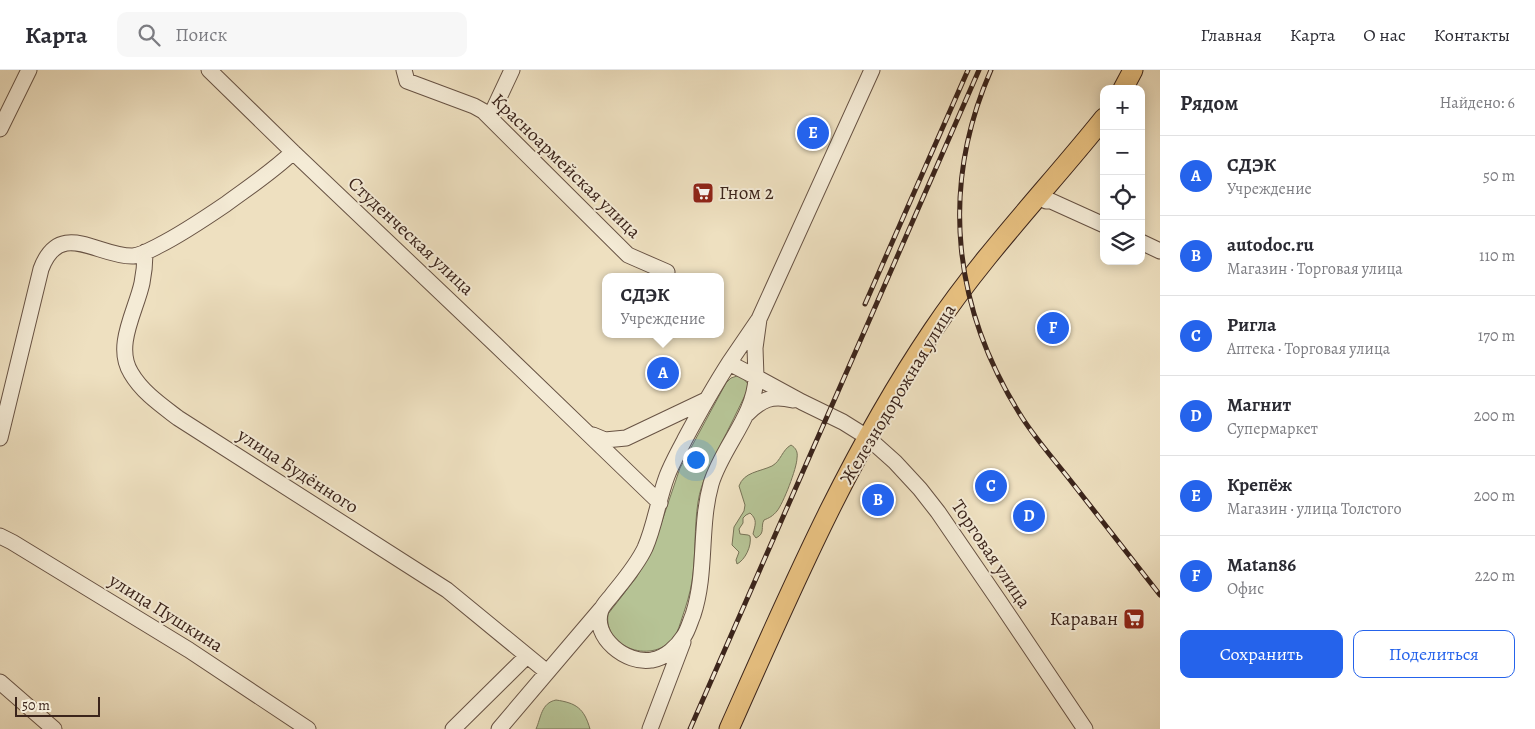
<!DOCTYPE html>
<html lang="ru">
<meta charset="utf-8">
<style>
:root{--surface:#fff;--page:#f7f7f7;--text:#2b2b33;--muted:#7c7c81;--line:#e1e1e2;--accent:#2563eb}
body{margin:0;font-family:Alegreya,serif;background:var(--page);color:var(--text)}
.controls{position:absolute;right:15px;top:15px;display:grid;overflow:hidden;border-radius:10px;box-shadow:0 2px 12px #0003}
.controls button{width:45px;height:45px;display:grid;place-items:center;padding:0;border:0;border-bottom:1px solid var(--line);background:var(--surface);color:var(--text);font:25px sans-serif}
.scale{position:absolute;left:15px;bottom:12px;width:85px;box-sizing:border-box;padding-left:5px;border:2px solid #3b241b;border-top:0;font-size:14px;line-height:18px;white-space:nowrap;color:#3b241b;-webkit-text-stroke:4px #f4ebd6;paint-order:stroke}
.you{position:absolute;left:695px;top:389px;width:18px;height:18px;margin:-12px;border:4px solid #fff;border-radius:50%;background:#1a73e8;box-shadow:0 0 0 8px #1a73e833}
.badge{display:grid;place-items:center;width:32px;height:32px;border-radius:50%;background:var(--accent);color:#fff;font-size:16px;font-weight:700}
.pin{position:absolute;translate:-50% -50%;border:2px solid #fff;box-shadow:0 1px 5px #0006}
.popup{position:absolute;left:602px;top:203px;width:122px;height:65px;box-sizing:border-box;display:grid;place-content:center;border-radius:10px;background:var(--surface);filter:drop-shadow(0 1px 4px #0005);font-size:16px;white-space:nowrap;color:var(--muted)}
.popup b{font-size:19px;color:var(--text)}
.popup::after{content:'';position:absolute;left:50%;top:100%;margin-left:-10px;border:10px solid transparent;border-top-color:var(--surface)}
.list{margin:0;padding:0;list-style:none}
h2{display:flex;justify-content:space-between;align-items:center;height:65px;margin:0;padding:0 20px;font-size:21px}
h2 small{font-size:16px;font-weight:400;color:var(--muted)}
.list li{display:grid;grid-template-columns:32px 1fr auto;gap:15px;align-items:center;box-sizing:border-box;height:80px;padding:0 20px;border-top:1px solid var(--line)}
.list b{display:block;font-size:19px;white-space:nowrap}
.list p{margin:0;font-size:16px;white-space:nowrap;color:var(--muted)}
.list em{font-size:16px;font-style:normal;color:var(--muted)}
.actions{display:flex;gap:10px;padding:15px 20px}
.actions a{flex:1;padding:11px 0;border:1px solid var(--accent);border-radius:10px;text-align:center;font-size:18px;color:var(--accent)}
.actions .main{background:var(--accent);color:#fff}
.icon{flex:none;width:28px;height:28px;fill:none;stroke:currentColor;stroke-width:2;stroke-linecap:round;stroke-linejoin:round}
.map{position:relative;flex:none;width:1160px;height:659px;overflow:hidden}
header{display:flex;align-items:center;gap:30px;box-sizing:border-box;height:70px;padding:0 25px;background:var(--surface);border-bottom:1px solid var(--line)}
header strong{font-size:24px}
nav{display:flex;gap:28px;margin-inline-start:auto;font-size:18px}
.search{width:350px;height:45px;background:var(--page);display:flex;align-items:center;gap:12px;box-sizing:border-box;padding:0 18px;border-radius:10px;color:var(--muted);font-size:19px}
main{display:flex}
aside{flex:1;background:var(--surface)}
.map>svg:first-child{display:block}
</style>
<header>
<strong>Карта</strong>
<div class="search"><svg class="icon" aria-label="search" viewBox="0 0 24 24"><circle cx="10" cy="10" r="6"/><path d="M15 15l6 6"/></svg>Поиск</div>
<nav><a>Главная</a><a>Карта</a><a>О нас</a><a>Контакты</a></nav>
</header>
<main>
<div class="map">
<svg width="1160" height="659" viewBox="0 0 1160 659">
<rect width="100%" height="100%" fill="#eee0c0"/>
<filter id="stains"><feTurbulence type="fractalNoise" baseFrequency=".004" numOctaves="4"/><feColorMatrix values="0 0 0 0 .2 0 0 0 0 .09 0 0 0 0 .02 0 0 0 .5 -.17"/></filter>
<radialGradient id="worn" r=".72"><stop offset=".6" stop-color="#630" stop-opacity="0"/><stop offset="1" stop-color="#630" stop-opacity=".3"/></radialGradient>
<!-- green -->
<path fill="#b6c395" stroke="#787458" d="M737,306l6,2 5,6 -1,7c-9,19 -18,37 -27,55 -9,18 -19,36 -22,56 -4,26 -2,53 -6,79 -2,13 -6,25 -10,37 -2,6 -4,13 -7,18 -21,30 -72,12 -67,-22l28,-36 10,-17 13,-31 21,-62 46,-85 5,-5z
M791,375c5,3 7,7 6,13 0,10 -14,46 -20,53 -4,5 -8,7 -13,9 -4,7 2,13 -8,18l-3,-4c2,-9 5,-14 -3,-21l-4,2 -3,3v5l-4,6 1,5 8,1 2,1c2,10 -5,24 -13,28l-1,-4 3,-8 -7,-7 2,-18 10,-16 1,-6 -6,-19c5,-14 20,-14 33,-20 9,-5 10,-16 19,-21z
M556,630c20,3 28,8 34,29h-54c5,-11 5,-26 20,-29z"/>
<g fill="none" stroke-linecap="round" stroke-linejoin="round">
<!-- minor casing -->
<g stroke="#685344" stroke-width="17">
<path id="minor" d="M209,0l84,82 203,193 164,158
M404,0l3,11 67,25 9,5 145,144 39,17
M490,47l22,-47
M0,59l29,-59
M1038,126l8,5h5l53,24
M1141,172l19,9
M145,182c0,11 -1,21 -3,31 -6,28 -28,63 -11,90 11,19 30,32 47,45l269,172 100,82
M759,249l-4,29 1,29 46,25 41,20 24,15 28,25 25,27 18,23 61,89 86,128
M729,293l27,14c-1,39 -34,70 -45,107 -12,43 -4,89 -18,131 -3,7 -5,15 -9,21 -7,11 -19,22 -32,24 -25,5 -61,-23 -51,-50 2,-5 8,-11 11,-15 12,-15 25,-30 33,-47 10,-23 13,-48 22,-72 5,-13 12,-25 18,-37 14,-26 28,-51 44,-76z
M729,293l30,-44 113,-249
M747,344c15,-15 25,-19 46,-14
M593,365l12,5 21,-2 80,-38
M0,368l41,-169c19,-51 57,-12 92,-13 9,-1 17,-6 25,-10 24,-12 46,-27 68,-42 23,-17 46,-32 67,-52
M0,466l12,6 177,108 119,79
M0,612l54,47
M453,659l74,-73
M499,659l102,-120
M650,659l33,-87"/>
</g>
<!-- major casing -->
<g stroke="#3b241b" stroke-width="21">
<path id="major" d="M1123,19l10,-19
M729,659c61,-137 120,-275 204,-399 51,-76 114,-141 171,-212"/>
</g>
<!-- minor -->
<use href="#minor" stroke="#f4ebd6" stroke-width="15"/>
<!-- major -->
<use href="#major" stroke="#e7c080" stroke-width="19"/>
<!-- rail casing -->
<g stroke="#3b241b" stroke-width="5">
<path id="rail" d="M991,0c-52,119 -38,240 32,349 15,23 34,44 51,66 28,36 57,73 86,110
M865,234l103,-234
M690,659l289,-659"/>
</g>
<!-- rail -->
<use href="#rail" stroke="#f4ebd6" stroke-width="3" stroke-dasharray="9" stroke-linecap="butt"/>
</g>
<!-- icons -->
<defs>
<g id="supermarket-square" transform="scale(1.125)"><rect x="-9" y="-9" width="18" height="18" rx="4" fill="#8f2418" stroke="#f4ebd6"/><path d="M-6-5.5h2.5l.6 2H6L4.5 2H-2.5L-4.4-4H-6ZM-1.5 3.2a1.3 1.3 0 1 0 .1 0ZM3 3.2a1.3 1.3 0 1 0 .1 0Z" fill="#fff"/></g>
</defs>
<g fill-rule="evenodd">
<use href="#supermarket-square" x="703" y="123"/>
<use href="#supermarket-square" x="1134" y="549"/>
</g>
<g text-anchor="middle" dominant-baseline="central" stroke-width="4" stroke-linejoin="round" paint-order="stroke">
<!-- street labels -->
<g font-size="19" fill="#3b241b" stroke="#f4ebd6">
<text transform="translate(566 96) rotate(44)">Красноармейская улица</text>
<text transform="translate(411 166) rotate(43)">Студенческая улица</text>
<text transform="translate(898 324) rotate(-59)">Железнодорожная улица</text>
<text transform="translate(298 401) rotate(33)">улица Будённого</text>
<text transform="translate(991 484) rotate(56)">Торговая улица</text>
<text transform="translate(166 543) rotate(32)">улица Пушкина</text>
</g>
<!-- poi labels -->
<g font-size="19" fill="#3b241b" stroke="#f4ebd6" text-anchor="start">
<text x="719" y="123">Гном 2</text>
<text x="1118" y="549" text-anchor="end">Караван</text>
</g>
</g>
<rect width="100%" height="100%" filter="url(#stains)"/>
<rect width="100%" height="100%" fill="url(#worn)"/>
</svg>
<div class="controls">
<button>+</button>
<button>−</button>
<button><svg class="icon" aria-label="locate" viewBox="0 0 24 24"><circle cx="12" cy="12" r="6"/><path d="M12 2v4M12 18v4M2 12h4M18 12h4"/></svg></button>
<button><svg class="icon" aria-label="layers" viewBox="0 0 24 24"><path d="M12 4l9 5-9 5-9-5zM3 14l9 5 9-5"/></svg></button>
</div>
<div class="scale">50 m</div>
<div class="you"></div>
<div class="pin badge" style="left:663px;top:303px">A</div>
<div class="popup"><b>СДЭК</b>Учреждение</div>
<div class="pin badge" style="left:878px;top:430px">B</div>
<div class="pin badge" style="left:991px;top:416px">C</div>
<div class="pin badge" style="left:1029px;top:446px">D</div>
<div class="pin badge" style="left:813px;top:63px">E</div>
<div class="pin badge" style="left:1053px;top:258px">F</div>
</div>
<aside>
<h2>Рядом<small>Найдено: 6</small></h2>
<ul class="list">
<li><span class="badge">A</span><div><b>СДЭК</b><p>Учреждение</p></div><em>50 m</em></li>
<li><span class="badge">B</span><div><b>autodoc.ru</b><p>Магазин · Торговая улица</p></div><em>110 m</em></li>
<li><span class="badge">C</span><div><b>Ригла</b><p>Аптека · Торговая улица</p></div><em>170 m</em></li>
<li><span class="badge">D</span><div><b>Магнит</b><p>Супермаркет</p></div><em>200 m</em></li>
<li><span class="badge">E</span><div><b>Крепёж</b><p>Магазин · улица Толстого</p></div><em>200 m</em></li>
<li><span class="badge">F</span><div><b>Matan86</b><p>Офис</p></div><em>220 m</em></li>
</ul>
<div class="actions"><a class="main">Сохранить</a><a>Поделиться</a></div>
</aside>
</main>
